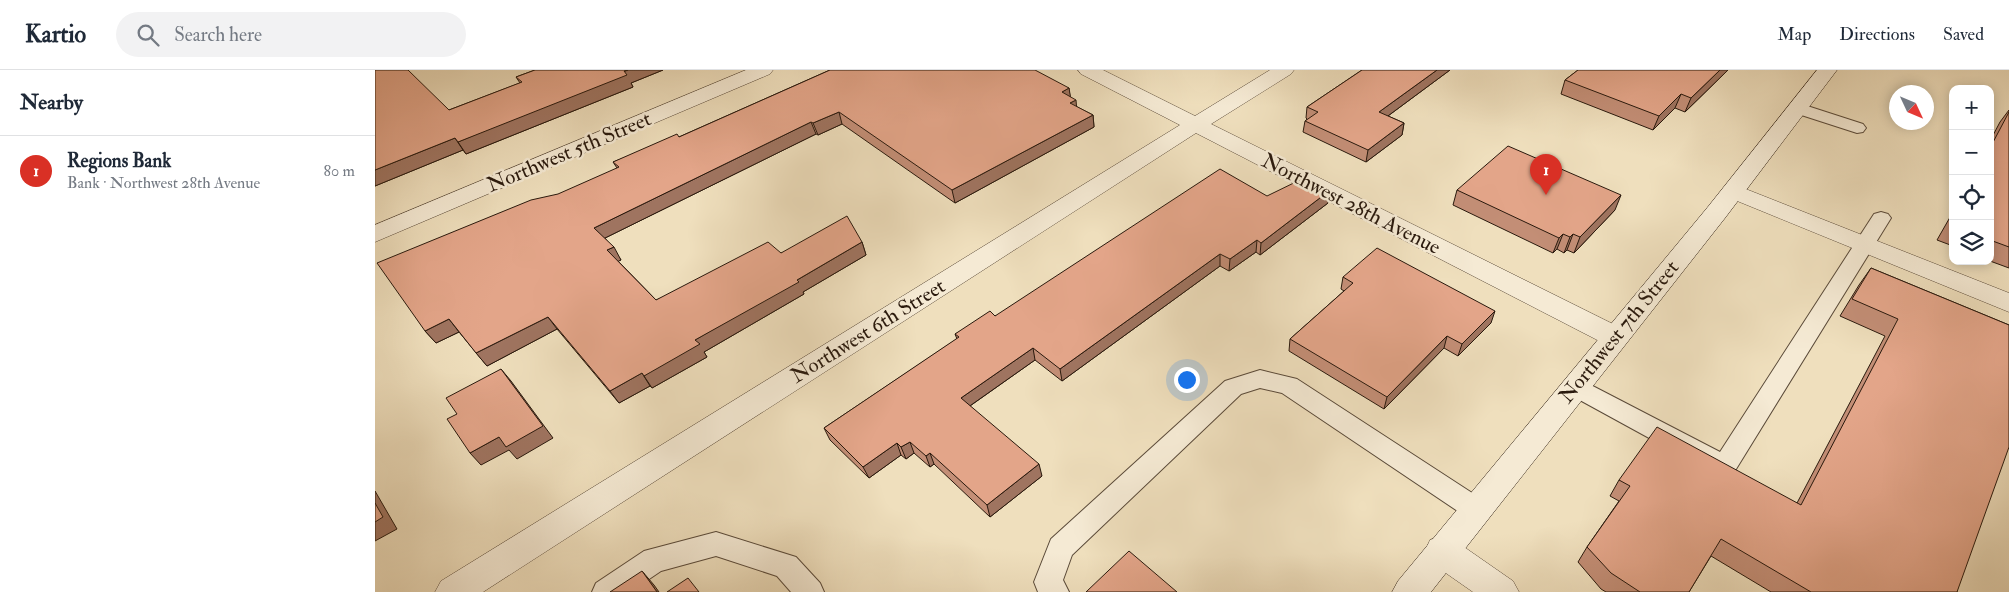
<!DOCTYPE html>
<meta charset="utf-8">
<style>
:root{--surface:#fff;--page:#f2f2f3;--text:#1f2937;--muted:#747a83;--line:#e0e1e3;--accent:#d93025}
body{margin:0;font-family:"IM FELL Double Pica",serif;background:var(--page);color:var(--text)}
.controls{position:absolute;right:15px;top:15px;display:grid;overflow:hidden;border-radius:10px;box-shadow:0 2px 12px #0003}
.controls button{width:45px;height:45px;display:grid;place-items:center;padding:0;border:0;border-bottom:1px solid var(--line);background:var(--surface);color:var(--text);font:25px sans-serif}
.compass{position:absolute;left:1514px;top:15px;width:45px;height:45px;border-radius:50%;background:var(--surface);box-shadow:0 2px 12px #0003;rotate:134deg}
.you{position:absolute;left:811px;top:309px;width:18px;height:18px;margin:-12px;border:4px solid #fff;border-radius:50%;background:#1a73e8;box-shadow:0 0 0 8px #1a73e833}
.badge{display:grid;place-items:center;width:32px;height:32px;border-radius:50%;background:var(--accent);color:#fff;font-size:16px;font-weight:700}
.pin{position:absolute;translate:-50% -41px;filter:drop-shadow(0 1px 2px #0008)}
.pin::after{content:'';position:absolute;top:26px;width:18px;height:15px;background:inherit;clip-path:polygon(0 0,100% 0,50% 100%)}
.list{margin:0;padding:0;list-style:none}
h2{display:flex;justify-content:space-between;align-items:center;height:65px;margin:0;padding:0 20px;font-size:21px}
h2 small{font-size:16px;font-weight:400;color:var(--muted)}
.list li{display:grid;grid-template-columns:32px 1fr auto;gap:15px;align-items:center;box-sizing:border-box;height:70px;padding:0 20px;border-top:1px solid var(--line)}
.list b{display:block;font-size:19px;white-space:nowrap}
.list p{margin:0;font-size:16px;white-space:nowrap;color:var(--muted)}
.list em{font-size:16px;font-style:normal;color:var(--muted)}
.icon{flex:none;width:28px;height:28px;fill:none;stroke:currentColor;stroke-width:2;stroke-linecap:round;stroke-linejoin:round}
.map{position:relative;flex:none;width:1634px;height:522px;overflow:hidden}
header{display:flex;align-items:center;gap:30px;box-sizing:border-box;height:70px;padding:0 25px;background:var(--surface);border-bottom:1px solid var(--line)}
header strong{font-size:24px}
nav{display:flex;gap:28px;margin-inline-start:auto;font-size:18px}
.search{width:350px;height:45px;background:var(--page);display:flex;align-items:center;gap:12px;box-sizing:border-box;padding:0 18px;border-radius:28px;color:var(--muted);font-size:19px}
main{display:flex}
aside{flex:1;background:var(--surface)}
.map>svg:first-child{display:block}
</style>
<header>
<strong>Kartio</strong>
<div class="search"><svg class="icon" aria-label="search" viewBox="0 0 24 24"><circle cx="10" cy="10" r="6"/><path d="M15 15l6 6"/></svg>Search here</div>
<nav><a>Map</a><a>Directions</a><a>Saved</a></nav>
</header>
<main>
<aside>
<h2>Nearby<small></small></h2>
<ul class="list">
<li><span class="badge">1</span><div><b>Regions Bank</b><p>Bank · Northwest 28th Avenue</p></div><em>80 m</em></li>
</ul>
</aside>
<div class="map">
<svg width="1634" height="522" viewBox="0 0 1634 522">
<rect width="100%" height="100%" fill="#efdfbd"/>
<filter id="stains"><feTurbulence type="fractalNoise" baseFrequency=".004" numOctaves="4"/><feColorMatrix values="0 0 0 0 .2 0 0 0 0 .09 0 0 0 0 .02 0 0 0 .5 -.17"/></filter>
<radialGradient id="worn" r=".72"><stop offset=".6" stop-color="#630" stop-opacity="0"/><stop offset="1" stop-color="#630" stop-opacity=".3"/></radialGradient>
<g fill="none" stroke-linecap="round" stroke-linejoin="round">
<!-- service casing -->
<g stroke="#5a4a39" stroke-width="2">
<path id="service" d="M1423,33l65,21 3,4 -3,4 -6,1 -65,-21 -3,-4 3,-4z
M1506,142l7,2 3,4 -158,256 -9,4 -9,-4 -148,-81 -4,-6 4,-6 8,-3 8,3 137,71 154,-238z
M885,300l37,9 189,123 4,8 -4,8 -9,3 -9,-3 -186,-125 -22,-5 -19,6 -169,161 -9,25 6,12h-31l-4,-10 17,-43 174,-158z
M341,462l80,25 24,26 4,9h-33l-14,-16 -61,-20 -55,15 -31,21h-38l4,-9 48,-32z"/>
</g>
<!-- minor casing -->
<g stroke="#5a4a39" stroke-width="1">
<path id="minor" d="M371,0h27l-3,4 -395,168v-17z
M703,0h25l92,46 75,-46h24l-3,4 -80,50 414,206 4,7 -4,7 -10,3 -10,-3 -409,-211 -713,459h-48l6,-11 739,-456 -99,-51z
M1067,466l12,4 59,41 6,11h-46l-43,-30 -5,-11 5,-11z"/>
</g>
<!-- tertiary casing -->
<g stroke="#5a4a39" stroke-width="1">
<path id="tertiary" d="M1358,114l276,109v19l-284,-116 -4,-5 4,-5z"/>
</g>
<!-- secondary casing -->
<g stroke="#29190d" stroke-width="1">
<path id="secondary" d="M1442,0h20l-112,148 -294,374h-39l6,-11 309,-373z"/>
</g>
<!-- service -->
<use href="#service" fill="#f5ead4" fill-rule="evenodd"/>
<!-- minor -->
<use href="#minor" fill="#f5ead4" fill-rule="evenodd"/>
<!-- tertiary -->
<use href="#tertiary" fill="#f5ead4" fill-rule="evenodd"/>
<!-- secondary -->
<use href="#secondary" fill="#f5ead4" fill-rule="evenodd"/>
</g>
<!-- wall -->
<path fill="#c38e76" stroke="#29190d" d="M160,0h128l-32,13 2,4 -167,67 -3,-4 -88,36 74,-76 71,-27 -4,-6z
M455,0l239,18 1,9 7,10 16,8 1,12 -139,76 -113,-79 -24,11 -2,-1 -211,104 16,22 -3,1 38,39 125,-47 81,-11 4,13 -63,37 1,2 -100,58 3,5 -55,31 -2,-2 -31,17 -62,-74 -70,37 -28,-34 -23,11 -11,-12 192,-163 -4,-6 66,-25z
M987,0h88l-62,46 16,7 -2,12 -36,27 -63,-30 2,-11 2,-2 -1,-1 1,-11z
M1203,0h150l-43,42 -10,-4 -22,22 -92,-36 4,-14z
M1634,40v158l-19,-7v-120l10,-19z
M1082,120l158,20 -41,43 -7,-3 -3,3 -7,-4 -4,4 -100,-48z
M953,133l-68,52 -4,-3 -27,19 -9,-5 -158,115 -27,-21 -65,46 72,70 -52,41 -56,-53 -4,3 -16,-14 -8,6 -5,-4 -32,23 -39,-38 -6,-12 133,-89 -2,-5 40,-18z
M1578,142v34l-16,-6z
M1496,198l138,57 -52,267h-186l-60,-36 -22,36h-83l-5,-3 -23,-27 9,-15 32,-46 -9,-5 9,-16 178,23 88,-167 -45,-20 19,-31z
M968,207l148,46 -33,33 -14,-8 -60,61 -95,-58 1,-12 54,-48 -3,-2z"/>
<!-- shaded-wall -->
<path fill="#9f7460" stroke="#29190d" d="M253,0h35l-32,13 2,4 -167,67 -8,-12z
M1062,0h13l-73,54 2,-12z
M1345,0h8l-43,42 6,-14z
M694,18l2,12 -9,-8z
M1306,24l-6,14 -22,22 6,-14z
M701,30l1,12 -7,-9z
M464,42l3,12 -24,11 -5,-12z
M718,45l1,12 -139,76 -3,-13z
M436,52l5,12 -215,106 -7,-12z
M1029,53l-2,12 -36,27 2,-12z
M80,68l8,12 -88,36v-16z
M954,121l-1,12 -68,52 1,-12z
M1246,125l-6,15 -41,43 6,-16z
M1188,164l-6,15 -4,4 6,-15z
M1198,164l-6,16 -3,3 6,-16z
M882,170l-1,12 -27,19 1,-12z
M487,172l4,13 -63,37 1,2 -100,58 3,5 -55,31 -8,-12 51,-36z
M239,177l7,13 -6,3 -8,-13z
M845,184v12l-158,115 -2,-12z
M1120,241l-4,12 -33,33 4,-12z
M173,247l9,12 -70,37 -11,-13z
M74,249l10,13 -23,11 -11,-12z
M1072,266l-3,12 -60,61 3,-12z
M658,278l2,12 -71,50 -3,-12z
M126,299l10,12 42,57 -36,21 -8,-9 -28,15 -11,-12 29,-16z
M267,303l8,13 -31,17 -9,-12z
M535,372l4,11 -8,6 -5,-12z
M522,373l4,12 -32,23 -6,-11z
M555,383l4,11 -4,3 -4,-11z
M664,394l3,12 -52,41 -3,-12z
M0,421l22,38 -22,12z
M267,501l12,14 5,7h-2z"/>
<!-- building -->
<path fill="#e3a589" stroke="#29190d" d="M0,0h33l41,40 73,-28 -6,-5 19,-7h93l-4,1 3,4 -169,67 -3,-4 -80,32z
M455,0h205l34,18 -7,4 14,8 -6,3 23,12 -141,75 -113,-78 -26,11 -2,-1 -217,106 20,19 -7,3 49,50 112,-58 13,11 66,-37 15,26 -65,38 2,2 -104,58 5,4 -56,32 -2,-3 -32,18 -62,-74 -72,36 -27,-34 -24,12 -48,-68 154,-63 27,-6 61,-27 -6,-5 64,-28 2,3z
M987,0h75l-58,42 25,11 -36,27 -63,-29 13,-9 -11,-5z
M1203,0h142l-29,28 -10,-4 -22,22 -94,-36z
M1634,42v135l-19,-7v-92z
M1133,76l113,49 -41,42 -7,-3 -3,3 -7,-3 -4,4 -102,-48z
M845,99l47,27 37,-18 25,13 -68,52 -4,-3 -27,19 -10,-5 -160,115 -27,-21 -72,50 78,66 -52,41 -57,-52 -4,3 -16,-14 -9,5 -4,-4 -34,24 -39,-39 135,-91 -4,-3 35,-23 5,5z
M1578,149v7l-3,-2z
M1002,178l118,63 -33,33 -15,-8 -60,61 -97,-58 63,-56 -10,-6z
M1496,198l138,57v122l-52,145h-146l-90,-53 -32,53h-49l-29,-19 -24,-26 43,-61 -11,-6 38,-53 144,78 97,-186 -46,-20z
M126,299l42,57 -37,21 -7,-10 -29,16 -23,-34 10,-5 -11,-16z
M0,433l8,14 -8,5z
M754,481l48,41h-91z
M267,501l15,21h-47z
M313,508l11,14h-32z"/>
<g text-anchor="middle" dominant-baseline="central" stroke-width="5" stroke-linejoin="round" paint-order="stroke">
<!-- street labels -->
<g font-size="21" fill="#29190d" stroke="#f5ead4">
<text transform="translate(194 82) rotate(-23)">Northwest 5th Street</text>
<text transform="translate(976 134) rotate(27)">Northwest 28th Avenue</text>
<text transform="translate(493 261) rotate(-32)">Northwest 6th Street</text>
<text transform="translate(1244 262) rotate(-51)">Northwest 7th Street</text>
</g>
</g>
<rect width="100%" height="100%" filter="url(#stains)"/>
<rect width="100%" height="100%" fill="url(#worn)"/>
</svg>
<div class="controls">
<button>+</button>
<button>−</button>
<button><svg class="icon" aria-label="locate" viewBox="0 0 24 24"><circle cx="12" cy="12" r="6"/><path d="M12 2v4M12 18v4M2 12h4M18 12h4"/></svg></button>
<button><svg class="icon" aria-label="layers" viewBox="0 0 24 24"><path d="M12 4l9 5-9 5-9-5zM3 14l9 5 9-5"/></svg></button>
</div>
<svg class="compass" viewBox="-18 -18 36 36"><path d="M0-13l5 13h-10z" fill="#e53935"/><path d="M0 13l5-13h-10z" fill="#747a83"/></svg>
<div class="you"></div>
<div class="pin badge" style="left:1171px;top:125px">1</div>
</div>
</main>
